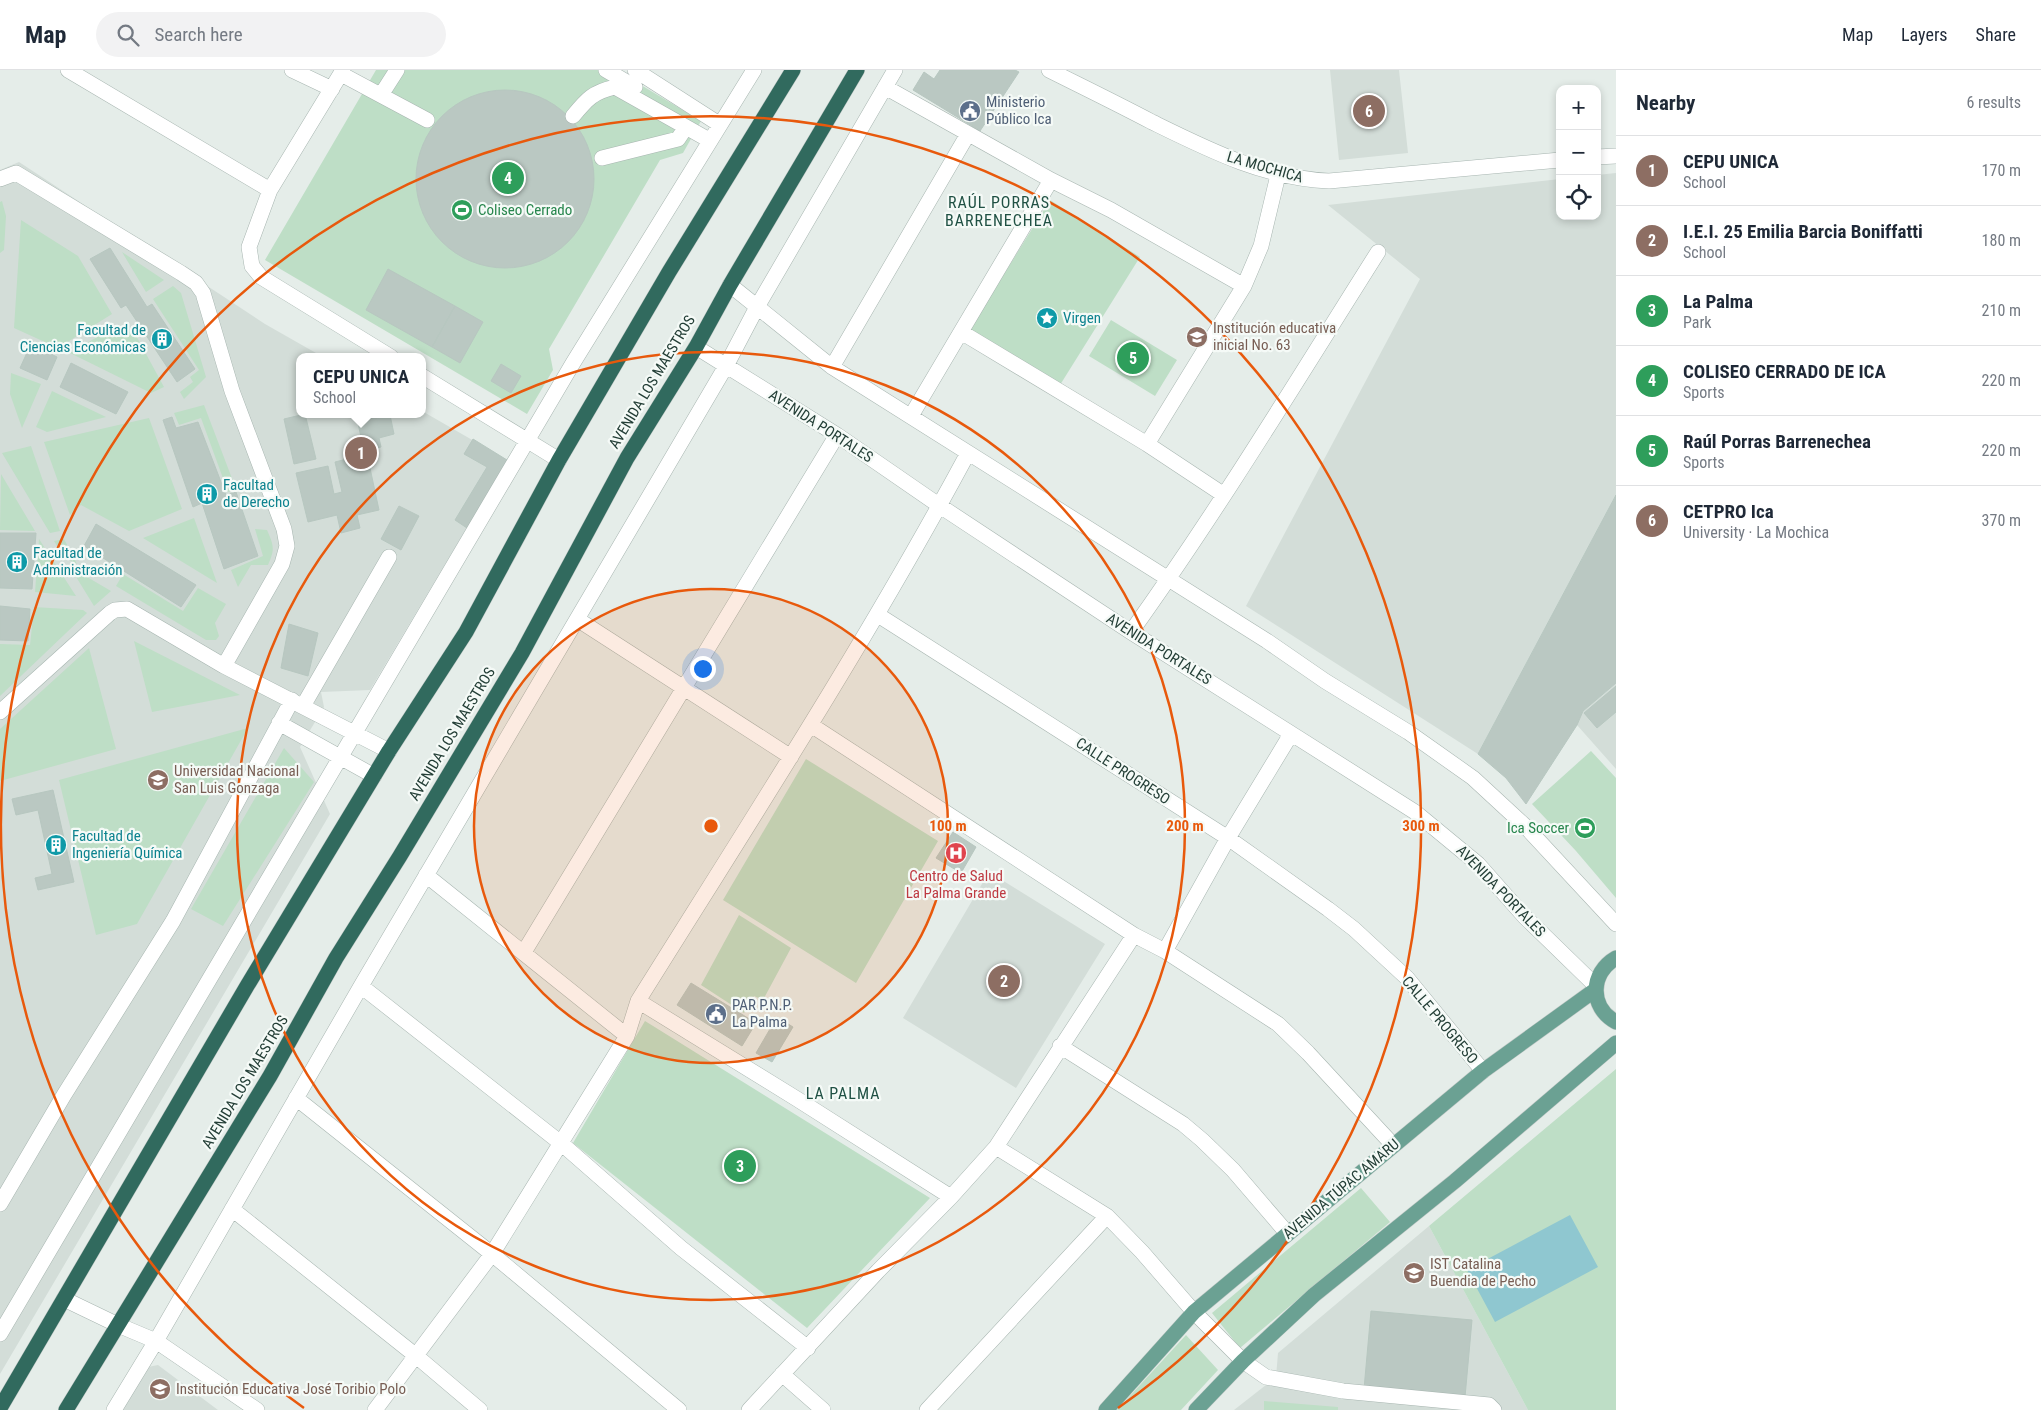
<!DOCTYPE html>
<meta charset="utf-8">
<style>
:root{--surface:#fff;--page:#f2f2f3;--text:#1f2937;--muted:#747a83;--line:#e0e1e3;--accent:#7c3aed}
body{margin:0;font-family:"Roboto Condensed",sans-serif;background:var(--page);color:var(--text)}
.controls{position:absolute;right:15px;top:15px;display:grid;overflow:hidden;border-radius:10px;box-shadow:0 2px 8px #0003}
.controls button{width:45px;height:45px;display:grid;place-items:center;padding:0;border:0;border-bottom:1px solid var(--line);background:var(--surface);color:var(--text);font:25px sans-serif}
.you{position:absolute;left:702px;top:598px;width:18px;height:18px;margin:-12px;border:4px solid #fff;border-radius:50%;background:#1a73e8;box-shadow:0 0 0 8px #1a73e833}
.badge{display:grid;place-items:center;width:32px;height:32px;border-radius:50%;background:var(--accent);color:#fff;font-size:16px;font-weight:700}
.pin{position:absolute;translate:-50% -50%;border:2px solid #fff;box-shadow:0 1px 5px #0006}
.popup{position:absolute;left:296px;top:283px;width:130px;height:65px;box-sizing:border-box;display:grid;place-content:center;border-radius:10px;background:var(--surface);filter:drop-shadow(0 1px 4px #0005);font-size:16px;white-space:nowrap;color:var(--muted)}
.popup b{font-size:19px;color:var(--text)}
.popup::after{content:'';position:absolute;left:50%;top:100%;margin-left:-10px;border:10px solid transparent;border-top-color:var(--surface)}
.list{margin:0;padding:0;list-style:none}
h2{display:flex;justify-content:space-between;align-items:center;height:65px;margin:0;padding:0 20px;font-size:21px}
h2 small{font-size:16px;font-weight:400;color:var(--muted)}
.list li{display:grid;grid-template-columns:32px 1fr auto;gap:15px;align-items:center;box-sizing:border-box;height:70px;padding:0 20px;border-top:1px solid var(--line)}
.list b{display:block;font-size:19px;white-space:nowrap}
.list p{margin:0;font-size:16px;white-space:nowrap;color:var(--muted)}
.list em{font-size:16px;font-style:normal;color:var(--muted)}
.icon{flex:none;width:28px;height:28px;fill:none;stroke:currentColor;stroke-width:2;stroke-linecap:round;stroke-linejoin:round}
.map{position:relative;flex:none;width:1616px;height:1340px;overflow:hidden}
header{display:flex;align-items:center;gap:30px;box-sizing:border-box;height:70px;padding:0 25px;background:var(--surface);border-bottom:1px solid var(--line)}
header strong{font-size:24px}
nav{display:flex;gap:28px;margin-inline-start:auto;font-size:18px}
.search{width:350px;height:45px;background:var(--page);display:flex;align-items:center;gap:12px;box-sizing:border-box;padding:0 18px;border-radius:28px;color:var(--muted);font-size:19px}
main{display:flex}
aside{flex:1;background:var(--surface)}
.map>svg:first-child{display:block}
</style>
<header>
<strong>Map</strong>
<div class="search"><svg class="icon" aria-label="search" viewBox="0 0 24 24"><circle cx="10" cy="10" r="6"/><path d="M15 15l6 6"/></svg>Search here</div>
<nav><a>Map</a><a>Layers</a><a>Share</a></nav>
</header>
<main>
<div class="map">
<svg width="1616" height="1340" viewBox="0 0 1616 1340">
<rect width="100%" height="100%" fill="#e5ede9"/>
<!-- built -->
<path fill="#d3ddd8" d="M1330,0h69l9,83 -69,7z
M19,92l246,162 58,33h-23v57h122v-3l85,49 -137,230 -49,2 3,15 -24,40 30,67 -330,560v-1204z
M1616,103v322l-138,259 -232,-148 174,-327 -92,-74 232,-26v37h37v-41z
M1616,613v86l-39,-44 6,-14z
M989,802l116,72 -89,144 -113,-70z
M1429,1156l99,184h-294l42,-33 2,-24z
M158,1295l60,45h-100l25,-42z"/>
<!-- green -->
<path fill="#bedec6" d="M376,0h240l85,51 -18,32 -23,7 -111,189 4,21 -26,44 -262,-154z
M1050,130l90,57 -80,128 -90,-56z
M2,131l4,15 -2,34 -4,3v-51z
M21,150l57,36 34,58 -54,34 -44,-20z
M122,182l42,28 -18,12z
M173,216l8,7 25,84 -22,22 -4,-7 13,-10 -3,-5 9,-7 -46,-71z
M1111,250l66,40 -22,36 -66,-40z
M114,257l6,9 13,-6 31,57 -13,6 -81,-40z
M11,303l30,11 -19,44 -12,-34z
M52,321l54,26 -59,15 -11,-5z
M204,335l32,84 -8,3 -27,-74 -22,7 -5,-12z
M149,348l33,91 -53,22 -48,-26 -11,10 -26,-73z
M31,376l29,85 -10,2 -48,-80z
M1,404l34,57 -35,-1z
M194,448l23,65 -74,-45z
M255,459l12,1c7,16 8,19 1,35h-17l-13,22 -7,-17 32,-14z
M39,469l37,57 -41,-4z
M64,469l13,25 -13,-7 -10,-16z
M70,497l41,24 -17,15z
M123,504l60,37 15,-23 28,16 -11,19 4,13 -3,4h-10l-90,-54z
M34,537l49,3 4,3 -87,83v-52l30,1z
M134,571l106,54 -88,17z
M89,578l27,101 -116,32v-52z
M248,658l-111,196 -41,11 -37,-155z
M284,678l30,34 -91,144 -32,-17z
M1591,681l25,27v120l-40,-47 -44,-47z
M806,689l132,82 -82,142 -133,-83z
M739,845l52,33 -28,52 -9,-4 -10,17 -43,-28z
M645,951l285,177 -123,130 -234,-185z
M1616,999v341h-88l-99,-184z
M1361,1118l29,34 -150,126 -28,-35z
M1186,1265l32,35 -37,40h-64z
M1264,1331l74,6v3h-74z"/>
<!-- water -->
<path fill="#8fc7d0" d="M729 1103a11 11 0 1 1 22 0a11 11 0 1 1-22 0Z
M1570,1145l28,52 -103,55 -28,-52z"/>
<!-- building -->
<path fill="#bac8c2" stroke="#b7c7c0" d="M940,0h75l4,2 -39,59 -67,-41 11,-18 10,7z
M416 109a89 89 0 1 1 178 0a89 89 0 1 1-178 0Z
M110,178l37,59 5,-3 43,65 -18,13 -51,-77 -5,3 -31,-49z
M388,199l67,37 -23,41 -66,-37z
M455,236l28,16 -23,41 -28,-16z
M31,274l26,13 -10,23 -27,-12z
M71,293l57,29 -12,22 -56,-27z
M501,294l20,12 -10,17 -20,-12z
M305,344l11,45 -22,5 -10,-45z
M356,344h19v4l15,-3 4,19 -15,4 2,9 -17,4z
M172,347l4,11 22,-6 28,73 10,-3 22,64 -34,13 -22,-66 -9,4 -30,-87z
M473,369l34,21 -40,68 -12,-8 32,-53 -23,-13z
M367,384l12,56 -22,5 3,13 -19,5 -4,-18 -29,7 -12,-49 32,-7 6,28 8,-2 -7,-30z
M1616,425v188l-33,28 -6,14 -51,79 -20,-26 -28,-24z
M399,436l20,10 -18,34 -20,-11z
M96,454l100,61 -15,22 -97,-61z
M0,463h36l-4,56 -32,-1z
M0,536l30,3 -2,32 -28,-1z
M289,554l29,9 -10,43 -27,-8z
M1616,616v26l-19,16 -13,-15z
M53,720l21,92 -36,8 -3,-12 17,-4 -14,-64 -22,5 -4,-16z
M953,762l23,15 -15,26 -25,-15z
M691,913l65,40 -14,23 -65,-41z
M777,947l16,10 -21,35 -16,-9z
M1371,1241l101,9 -7,77 -101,-8z"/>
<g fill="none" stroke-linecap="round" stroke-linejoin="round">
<!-- minor casing -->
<g stroke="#a7b5b0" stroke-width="16">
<path id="minor" d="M68,0l202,120
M292,0l40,19
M343,0l-73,120 -21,57 3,19 9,11 130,80
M606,0l29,17
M635,0l84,54
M1049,0c34,17 69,34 103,52 57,28 112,56 177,59l231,-21
M341,4l86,46
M885,17l166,93 60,30 133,76
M381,25l16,-25
M573,46c14,-17 20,-24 42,-29l94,53
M1597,87l19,-1
M602,88l76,-19 8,-12
M0,109l16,-6 165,100 15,10 7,10 29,98 52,138 3,17 -5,18 -58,102
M730,215l102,82 435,274 58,40 83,51 65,46 52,48 91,98
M961,262l186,112 77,51
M696,277l141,88 103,71 191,126 284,180 63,52 46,52 71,69
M832,297l136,-233
M422,306l137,84
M911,346l140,-236
M1147,374l97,-158 17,-40 17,-71
M878,545l350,223 100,71 26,20 53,49 76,93
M577,549l214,138
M1131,562c88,-123 166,-252 247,-380
M303,636l86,-149
M0,642l110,-99 5,-3 12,-1 97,57 165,85
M279,653l95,53
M811,655l323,210 31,16 113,73 30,29 85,92
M426,805l201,161
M1165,881l63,-113 63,-104
M524,882l313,-517
M361,916l201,158 119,104 127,100
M638,931l159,98 154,98
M1060,976l123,78 19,16 31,30 54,63
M296,1028l196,156 187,156
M996,1077l111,69 35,36 52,60 49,49 23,16 77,14 146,14 5,5
M0,1134l64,-109 109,-174 119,-221
M232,1139l183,146 65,55
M64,1229l54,26 38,16 101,69
M0,1264l573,-971 181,-293
M782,1304l41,36
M114,1340l42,-69 205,-355 365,-620 31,-59 138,-237
M375,1340l117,-156 135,-218 11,-35c113,-181 229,-360 330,-548
M749,1340l129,-139 73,-74 45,-50 138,-212
M927,1340l180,-194"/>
</g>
<!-- major casing -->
<g stroke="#c2c9c7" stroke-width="16">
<path id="major" d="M1616,888c-26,15 -27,49 0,64
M1106,1340l88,-98 289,-241 112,-81
M1196,1340l47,-49 71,-66 141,-114 161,-138"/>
</g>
<!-- highway casing -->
<g stroke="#c2c9c7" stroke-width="16">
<path id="highway" d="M0,1338l247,-422 142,-235 77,-119 93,-172 110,-188 124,-202
M66,1340l204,-334 66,-118 64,-102 122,-203 105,-195 69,-111 34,-62 127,-215"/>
</g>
<!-- minor -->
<use href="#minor" stroke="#fff" stroke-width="15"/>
<!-- major -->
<use href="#major" stroke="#6ba193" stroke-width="15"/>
<!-- highway -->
<use href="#highway" stroke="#316a5e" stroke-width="15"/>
</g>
<!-- distance rings -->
<circle cx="711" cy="756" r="237" fill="#e8590c" fill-opacity=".12"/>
<g fill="none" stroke="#e8590c" stroke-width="2.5">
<circle cx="711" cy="756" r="237"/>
<circle cx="711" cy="756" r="474"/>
<path d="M304 1338A710 710 0 1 1 1118 1338"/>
</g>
<!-- icons -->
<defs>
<g id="civic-disc" transform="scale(1.125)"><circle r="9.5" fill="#5c6f8a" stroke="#f5faf7"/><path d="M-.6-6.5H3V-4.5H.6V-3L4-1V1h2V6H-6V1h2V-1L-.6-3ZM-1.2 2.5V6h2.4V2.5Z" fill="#fff"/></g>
<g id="stadium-disc" transform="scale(1.125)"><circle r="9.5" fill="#2e9e5b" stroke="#f5faf7"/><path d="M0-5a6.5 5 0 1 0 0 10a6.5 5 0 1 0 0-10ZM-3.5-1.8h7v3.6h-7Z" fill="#fff"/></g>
<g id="sight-disc" transform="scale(1.125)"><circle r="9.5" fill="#0f9aa8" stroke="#f5faf7"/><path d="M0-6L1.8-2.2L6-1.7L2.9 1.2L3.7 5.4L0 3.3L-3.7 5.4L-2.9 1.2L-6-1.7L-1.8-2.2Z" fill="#fff"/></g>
<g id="school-disc" transform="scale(1.125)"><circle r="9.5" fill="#8d6e63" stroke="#f5faf7"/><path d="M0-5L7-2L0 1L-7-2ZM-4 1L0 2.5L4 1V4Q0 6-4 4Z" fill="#fff"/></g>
<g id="building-disc" transform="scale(1.125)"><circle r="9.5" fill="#0f9aa8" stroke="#f5faf7"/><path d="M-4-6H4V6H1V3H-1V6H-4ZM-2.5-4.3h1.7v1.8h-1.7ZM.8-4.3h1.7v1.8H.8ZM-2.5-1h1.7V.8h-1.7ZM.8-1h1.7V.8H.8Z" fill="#fff"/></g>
<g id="university-disc" transform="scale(1.125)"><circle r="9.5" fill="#8d6e63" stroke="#f5faf7"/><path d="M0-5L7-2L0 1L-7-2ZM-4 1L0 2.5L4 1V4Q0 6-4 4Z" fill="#fff"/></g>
<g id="hospital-disc" transform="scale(1.125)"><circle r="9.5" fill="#e0444e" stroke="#f5faf7"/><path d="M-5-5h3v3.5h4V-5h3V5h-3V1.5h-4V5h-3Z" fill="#fff"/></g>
</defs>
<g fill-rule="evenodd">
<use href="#civic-disc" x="970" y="41"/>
<use href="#stadium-disc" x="462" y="140"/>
<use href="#sight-disc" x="1047" y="248"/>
<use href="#school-disc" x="1197" y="267"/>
<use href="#building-disc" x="162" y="269"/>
<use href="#building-disc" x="207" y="424"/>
<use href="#building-disc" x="17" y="492"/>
<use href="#university-disc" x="158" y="710"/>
<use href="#stadium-disc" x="1585" y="758"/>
<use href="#building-disc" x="56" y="775"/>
<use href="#hospital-disc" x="956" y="783"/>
<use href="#civic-disc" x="716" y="944"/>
<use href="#university-disc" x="1414" y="1203"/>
<use href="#school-disc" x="160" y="1319"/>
</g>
<g text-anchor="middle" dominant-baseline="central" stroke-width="4.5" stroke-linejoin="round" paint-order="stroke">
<!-- service labels -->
<g font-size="15" fill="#4e5e75" stroke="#f5faf7" text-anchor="start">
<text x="986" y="32">Ministerio<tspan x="986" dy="17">Público Ica</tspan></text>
<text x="732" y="935">PAR P.N.P.<tspan x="732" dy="17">La Palma</tspan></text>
</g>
<!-- street labels -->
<g font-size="15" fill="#243f37" stroke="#f5faf7">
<text transform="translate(1265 97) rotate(16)">LA MOCHICA</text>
<text transform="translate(652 312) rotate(-59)">AVENIDA LOS MAESTROS</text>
<text transform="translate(821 356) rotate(33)">AVENIDA PORTALES</text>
<text transform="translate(1159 579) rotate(32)">AVENIDA PORTALES</text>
<text transform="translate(452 664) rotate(-59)">AVENIDA LOS MAESTROS</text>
<text transform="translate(1123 701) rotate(33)">CALLE PROGRESO</text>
<text transform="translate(1501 821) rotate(46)">AVENIDA PORTALES</text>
<text transform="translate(1440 950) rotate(50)">CALLE PROGRESO</text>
<text transform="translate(245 1012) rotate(-59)">AVENIDA LOS MAESTROS</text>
<text transform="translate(1341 1119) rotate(-40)">AVENIDA TÚPAC AMARU</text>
</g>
<!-- leisure labels -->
<g font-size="15" fill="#27864d" stroke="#f5faf7" text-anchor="start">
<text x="478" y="140">Coliseo Cerrado</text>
<text x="1569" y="758" text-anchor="end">Ica Soccer</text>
</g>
<!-- culture labels -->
<g font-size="15" fill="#0d838f" stroke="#f5faf7" text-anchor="start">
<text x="1063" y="248">Virgen</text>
<text x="146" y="260" text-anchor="end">Facultad de<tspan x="146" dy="17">Ciencias Económicas</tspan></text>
<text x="223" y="415">Facultad<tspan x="223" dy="17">de Derecho</tspan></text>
<text x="33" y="483">Facultad de<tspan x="33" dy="17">Administración</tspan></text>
<text x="72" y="766">Facultad de<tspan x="72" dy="17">Ingeniería Química</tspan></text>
</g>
<!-- education labels -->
<g font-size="15" fill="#785e54" stroke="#f5faf7" text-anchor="start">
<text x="1213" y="258">Institución educativa<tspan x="1213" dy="17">inicial No. 63</tspan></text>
<text x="174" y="701">Universidad Nacional<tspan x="174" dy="17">San Luis Gonzaga</tspan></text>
<text x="1430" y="1194">IST Catalina<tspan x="1430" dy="17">Buendia de Pecho</tspan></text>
<text x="176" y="1319">Institución Educativa José Toribio Polo</text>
</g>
<!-- health labels -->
<g font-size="15" fill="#be3a42" stroke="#f5faf7">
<text x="956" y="806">Centro de Salud<tspan x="956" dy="17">La Palma Grande</tspan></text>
</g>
<!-- neighbourhood labels -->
<g font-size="16" letter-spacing="1" fill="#205144" stroke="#f5faf7">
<text x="999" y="132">RAÚL PORRAS<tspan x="999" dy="18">BARRENECHEA</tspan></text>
<text x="843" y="1023">LA PALMA</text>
</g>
</g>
<circle cx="711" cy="756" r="8" fill="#e8590c" stroke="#f5faf7" stroke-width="2.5"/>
<g font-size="15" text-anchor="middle" font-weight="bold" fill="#e8590c" stroke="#f5faf7" stroke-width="4.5" stroke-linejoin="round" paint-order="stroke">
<text x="948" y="761">100 m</text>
<text x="1185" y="761">200 m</text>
<text x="1421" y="761">300 m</text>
</g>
</svg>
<div class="controls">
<button>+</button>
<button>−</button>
<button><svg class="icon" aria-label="locate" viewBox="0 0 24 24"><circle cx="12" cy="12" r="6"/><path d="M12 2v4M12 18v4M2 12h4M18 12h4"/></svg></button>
</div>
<div class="you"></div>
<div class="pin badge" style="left:361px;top:383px;background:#8d6e63">1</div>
<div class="popup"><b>CEPU UNICA</b>School</div>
<div class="pin badge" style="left:1004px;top:911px;background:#8d6e63">2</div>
<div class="pin badge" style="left:740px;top:1096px;background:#2e9e5b">3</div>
<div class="pin badge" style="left:508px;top:108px;background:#2e9e5b">4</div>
<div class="pin badge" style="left:1133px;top:288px;background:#2e9e5b">5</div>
<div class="pin badge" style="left:1369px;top:41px;background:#8d6e63">6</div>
</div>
<aside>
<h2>Nearby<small>6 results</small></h2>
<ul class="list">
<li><span class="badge" style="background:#8d6e63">1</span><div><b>CEPU UNICA</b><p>School</p></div><em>170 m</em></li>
<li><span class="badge" style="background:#8d6e63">2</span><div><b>I.E.I. 25 Emilia Barcia Boniffatti</b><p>School</p></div><em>180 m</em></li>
<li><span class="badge" style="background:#2e9e5b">3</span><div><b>La Palma</b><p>Park</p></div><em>210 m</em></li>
<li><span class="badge" style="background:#2e9e5b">4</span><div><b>COLISEO CERRADO DE ICA</b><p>Sports</p></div><em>220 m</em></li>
<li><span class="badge" style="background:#2e9e5b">5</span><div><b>Raúl Porras Barrenechea</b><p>Sports</p></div><em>220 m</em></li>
<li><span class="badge" style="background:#8d6e63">6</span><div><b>CETPRO Ica</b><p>University · La Mochica</p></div><em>370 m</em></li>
</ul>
</aside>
</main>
